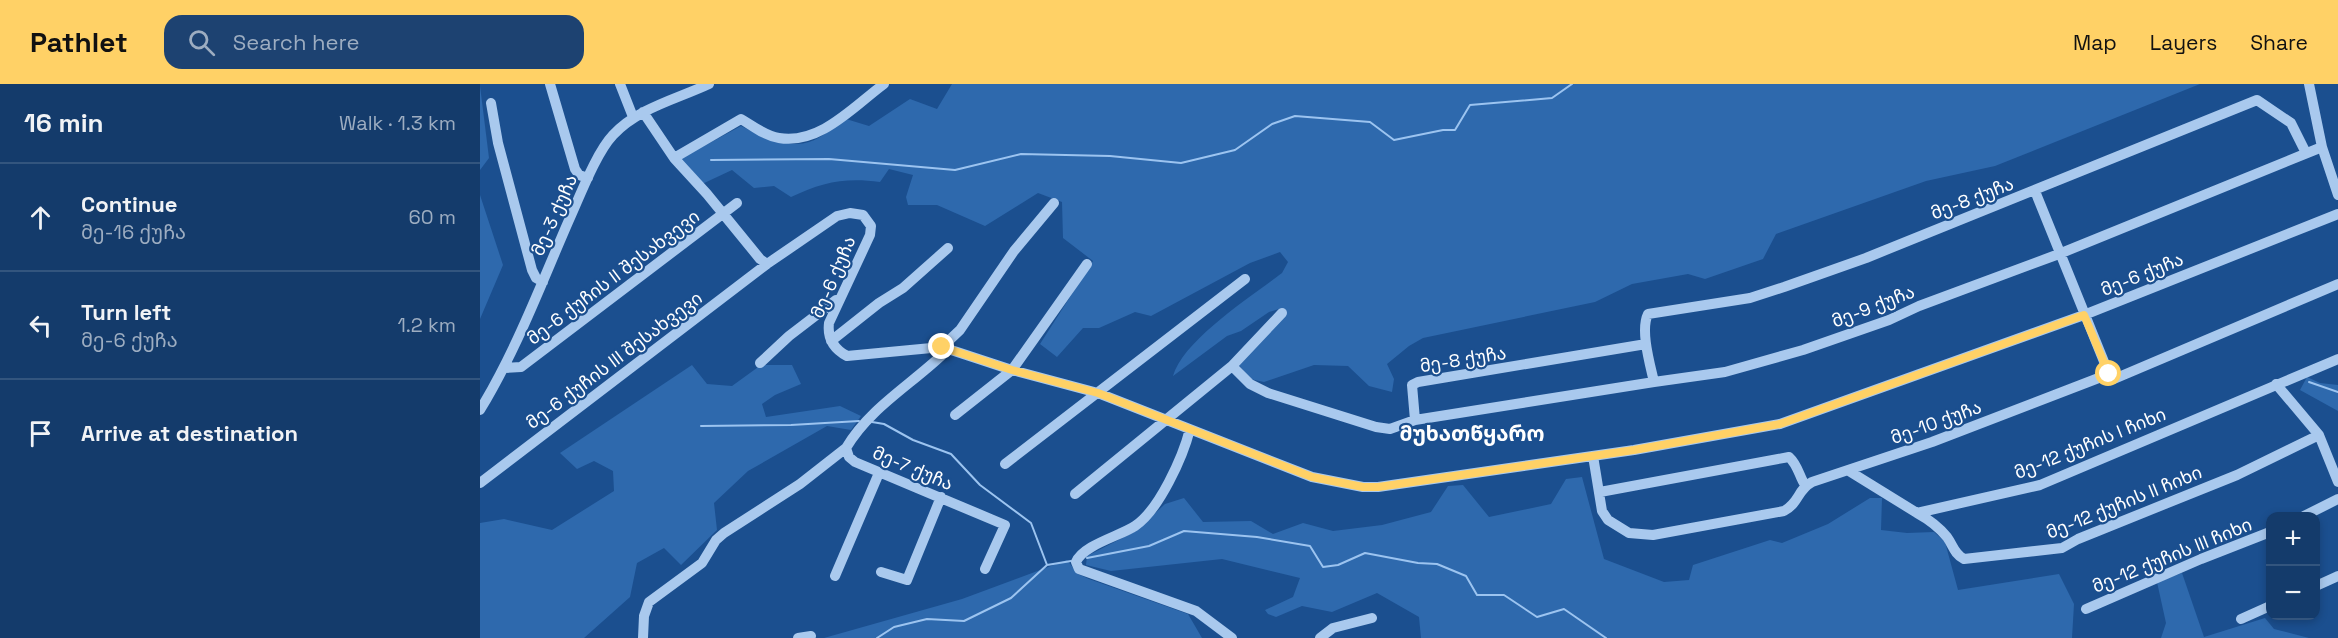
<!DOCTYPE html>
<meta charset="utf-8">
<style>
:root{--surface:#143b6b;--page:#1d4271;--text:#f1f3f6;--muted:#9dadc1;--line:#33557e;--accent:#ffd166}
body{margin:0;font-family:"Space Grotesk","Noto Sans Georgian",sans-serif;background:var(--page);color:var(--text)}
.controls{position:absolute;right:18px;bottom:18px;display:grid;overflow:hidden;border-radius:12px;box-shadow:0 3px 9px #0003}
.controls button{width:54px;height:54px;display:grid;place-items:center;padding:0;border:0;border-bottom:2px solid var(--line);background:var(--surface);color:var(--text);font:30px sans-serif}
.stop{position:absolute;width:18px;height:18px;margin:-14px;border:4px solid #ffd166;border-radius:50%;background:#fff}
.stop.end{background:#ffd166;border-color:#fff;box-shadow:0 2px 6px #0008}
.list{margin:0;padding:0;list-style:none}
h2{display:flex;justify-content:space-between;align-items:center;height:78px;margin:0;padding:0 24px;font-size:26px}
h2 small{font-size:20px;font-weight:400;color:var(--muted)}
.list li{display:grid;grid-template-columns:39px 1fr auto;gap:18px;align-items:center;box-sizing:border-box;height:108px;padding:0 24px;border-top:2px solid var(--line)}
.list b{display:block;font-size:22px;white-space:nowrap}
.list p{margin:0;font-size:20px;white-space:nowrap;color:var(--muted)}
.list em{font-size:20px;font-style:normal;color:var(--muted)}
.icon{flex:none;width:33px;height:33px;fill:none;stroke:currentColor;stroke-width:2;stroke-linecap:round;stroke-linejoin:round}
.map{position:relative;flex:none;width:1858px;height:554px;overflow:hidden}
header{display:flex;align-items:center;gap:36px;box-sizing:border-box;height:84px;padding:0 30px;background:var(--accent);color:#111}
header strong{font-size:28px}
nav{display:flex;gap:33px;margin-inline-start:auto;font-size:21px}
.search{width:420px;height:54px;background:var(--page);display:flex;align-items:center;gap:15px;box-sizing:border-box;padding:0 21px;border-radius:18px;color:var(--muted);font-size:22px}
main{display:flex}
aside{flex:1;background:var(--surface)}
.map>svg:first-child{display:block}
</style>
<header>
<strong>Pathlet</strong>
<div class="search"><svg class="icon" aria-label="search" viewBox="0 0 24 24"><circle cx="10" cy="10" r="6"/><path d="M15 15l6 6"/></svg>Search here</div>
<nav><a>Map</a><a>Layers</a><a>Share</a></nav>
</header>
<main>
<aside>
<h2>16 min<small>Walk · 1.3 km</small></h2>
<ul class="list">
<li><svg class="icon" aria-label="ahead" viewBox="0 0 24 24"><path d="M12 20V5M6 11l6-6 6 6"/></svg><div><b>Continue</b><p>მე-16 ქუჩა</p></div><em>60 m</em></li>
<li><svg class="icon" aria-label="left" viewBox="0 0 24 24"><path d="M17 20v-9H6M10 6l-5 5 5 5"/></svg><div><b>Turn left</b><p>მე-6 ქუჩა</p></div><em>1.2 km</em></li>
<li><svg class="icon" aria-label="arrive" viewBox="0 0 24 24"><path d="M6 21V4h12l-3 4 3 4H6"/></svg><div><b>Arrive at destination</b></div></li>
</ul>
</aside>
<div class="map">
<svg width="1858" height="554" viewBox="0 0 1858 554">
<rect width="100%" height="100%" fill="#1b4f8f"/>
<!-- green -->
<path fill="#2e69ad" d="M472,0h1248l-205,82 -69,15 -150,53 -13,25 -58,20 -17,-5 -56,10 -37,18 -172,36 -14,8 -22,18 7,15 -2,13 -23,-6 -21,-20 -34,-1 -50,17 -14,-3 -11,-14 40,-56 -10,3 -28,19 -14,5 -54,40c10,-36 79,-80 109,-103l6,-11 -8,-10 -30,11 -99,53 -16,-4 -36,16h-16l-26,29 -17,-13 53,-83 -30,-23 -1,-36 -24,-9 -53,33 -48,-21h-29l-2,-8 7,-22 -24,-6 -9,13c-34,-5 -58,0 -89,15l-17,-11 -20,2 -22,-18 -32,15 -20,-26 61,-33c18,9 47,23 68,16 13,-4 26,-16 37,-23l23,7 41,-27 27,10z
M0,2l9,72 -9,12z
M0,111l23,70 -23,54z
M212,281l15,19 25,2 29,-21h31l9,19 -26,11 -13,9 4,13 74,-11 21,10 -10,14 -24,-4 -79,45 -34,32 3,27 -36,35 -17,-17 -27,15 -7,34 -46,41h-104v-115l24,-4 48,11 62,-39 -1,-20 -19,-10 -17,8 -17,-16z
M1827,293l13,6 18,2v26l-38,-21z
M1102,393l22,82 60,23 25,-2 4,-15 77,-25 12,3 46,-19 42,-26h12l-1,32 26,3 27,-1 11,10 13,48 101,-16 15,30 -2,34h-651l-2,-21 -42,-24 -45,19 -30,-6 -26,11 -8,-3 -3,-4 28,-13 7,-19 -78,-19 -111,12 -25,-6 1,-9 49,-25 29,-27 19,-6 19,24 48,-1 22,13 30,-11 30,8 49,-6 49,-13 17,-26 15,-1 26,32 62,-13 15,-25z
M587,476l11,14 11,5 99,35 14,24h-378l138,-39z
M1702,489l22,64 61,-19 9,11 35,9h-148l5,-15 -9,-41z"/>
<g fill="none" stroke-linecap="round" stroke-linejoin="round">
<!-- stream -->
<path stroke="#9cc4f0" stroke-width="2" d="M231,76l118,-1 126,11 66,-16 89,2 71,7 54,-13 37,-26 23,-8 75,6 24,18 49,-10h12l15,-25 82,-7 20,-14
M1829,298l29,10
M392,338l12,2 29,16 38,14 29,31 51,38 16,42
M221,342l90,-1 68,-4
M607,474l62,-12 35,-15 73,6 53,9 13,21 15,-2 27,-12 53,10 19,1 29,12 11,19h27l33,22 27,-8 42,29
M397,554l17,-11 33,-8 37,2 47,-23 36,-33 24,-4"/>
<!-- minor -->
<path stroke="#a9c9ee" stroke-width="10" d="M70,0l25,85 4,6 9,3
M140,0l13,33
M1829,0l13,63 16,48
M11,19l7,40 34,127 4,8 7,4
M163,28l31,46 33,36 53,65 7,5
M194,74l67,-39c12,7 24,17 38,19 41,7 75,-32 105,-54
M1555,107l74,183
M351,257l48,-38 24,-15 45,-40
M462,263v8c-33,31 -73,54 -96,93l3,9 6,5 150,63 -20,44
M462,263l18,-17 54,-79 40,-48
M280,279l29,-27 47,-36
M752,282l18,18 18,9 108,34 14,2 25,-9 239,-38 71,-10 78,-22 86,-30 30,-14 140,-52 263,-107
M25,284l16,-1 216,-164
M1174,298c-4,-18 -14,-52 -6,-68l102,-16 34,-11 82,-29 391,-158 34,23 15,30
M1796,300l43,51 19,47
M0,326c37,-61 61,-126 89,-190 11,-24 27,-67 44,-85 25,-27 64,-36 96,-51
M475,331l57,-45 75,-106
M935,336l-3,-35 6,-3 228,-38
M710,345c-7,28 -31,81 -55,97 -15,10 -52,19 -59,36l3,7 117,42 36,27
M1113,372l9,55 6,9 21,13 24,2 131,-24c16,-9 13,-21 28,-29l120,-40 177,-68 5,5 224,-95
M525,380l240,-185
M1369,387l68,42 123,-28 298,-126
M0,399l287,-219 70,-48 13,-3 13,2 8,11 -1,9 -41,88c-2,16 5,26 18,33l95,-9 70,23 86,23 214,84 51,10h15l256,-37 146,-26 304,-109 254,-101
M1120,408l189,-35c9,8 10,19 16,28
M595,410l157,-128 50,-53
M1437,429c11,6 21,13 30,24 6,8 7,17 17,22l98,-11 16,-9 159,-64 82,-40
M1824,432l34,-17
M401,488l26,8 34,-83
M355,492l44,-103
M1836,502l22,-10
M1606,525l115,-50 69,-27
M1761,535l29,-13
M163,554l1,-22 5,-14 53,-39 14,-23 8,-7 76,-49 46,-36
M318,554l13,-2
M840,554l13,-10 39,-10"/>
</g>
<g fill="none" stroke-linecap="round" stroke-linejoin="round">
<!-- route -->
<path stroke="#ffd166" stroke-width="8" d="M462,263l70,23 86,23 214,84 51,10h15l256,-37 146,-26 304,-109 25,59"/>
</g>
<g text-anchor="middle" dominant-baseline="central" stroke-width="4.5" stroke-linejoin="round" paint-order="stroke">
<!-- street labels -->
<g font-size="18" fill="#fff" stroke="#1b4f8f">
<text transform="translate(1492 114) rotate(-21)">მე-8 ქუჩა</text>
<text transform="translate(74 131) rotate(-66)">მე-3 ქუჩა</text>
<text transform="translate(1662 190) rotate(-22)">მე-6 ქუჩა</text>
<text transform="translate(133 193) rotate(-37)">მე-6 ქუჩის II შესახვევი</text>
<text transform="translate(353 193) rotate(-67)">მე-6 ქუჩა</text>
<text transform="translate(1393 222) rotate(-21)">მე-9 ქუჩა</text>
<text transform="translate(983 275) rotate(-9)">მე-8 ქუჩა</text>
<text transform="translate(134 276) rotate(-37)">მე-6 ქუჩის III შესახვევი</text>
<text transform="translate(1456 338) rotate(-20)">მე-10 ქუჩა</text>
<text transform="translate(1610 359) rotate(-22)">მე-12 ქუჩის I ჩიხი</text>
<text transform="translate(433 384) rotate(23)">მე-7 ქუჩა</text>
<text transform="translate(1644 418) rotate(-22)">მე-12 ქუჩის II ჩიხი</text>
<text transform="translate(1692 471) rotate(-22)">მე-12 ქუჩის III ჩიხი</text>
</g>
<!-- quarter labels -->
<g font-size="21" font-weight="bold" fill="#fff" stroke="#1b4f8f">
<text x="992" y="349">მუხათწყარო</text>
</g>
</g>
</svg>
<div class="controls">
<button>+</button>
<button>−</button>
</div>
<div class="stop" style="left:1629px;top:290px"></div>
<div class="stop end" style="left:462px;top:263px"></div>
</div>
</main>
